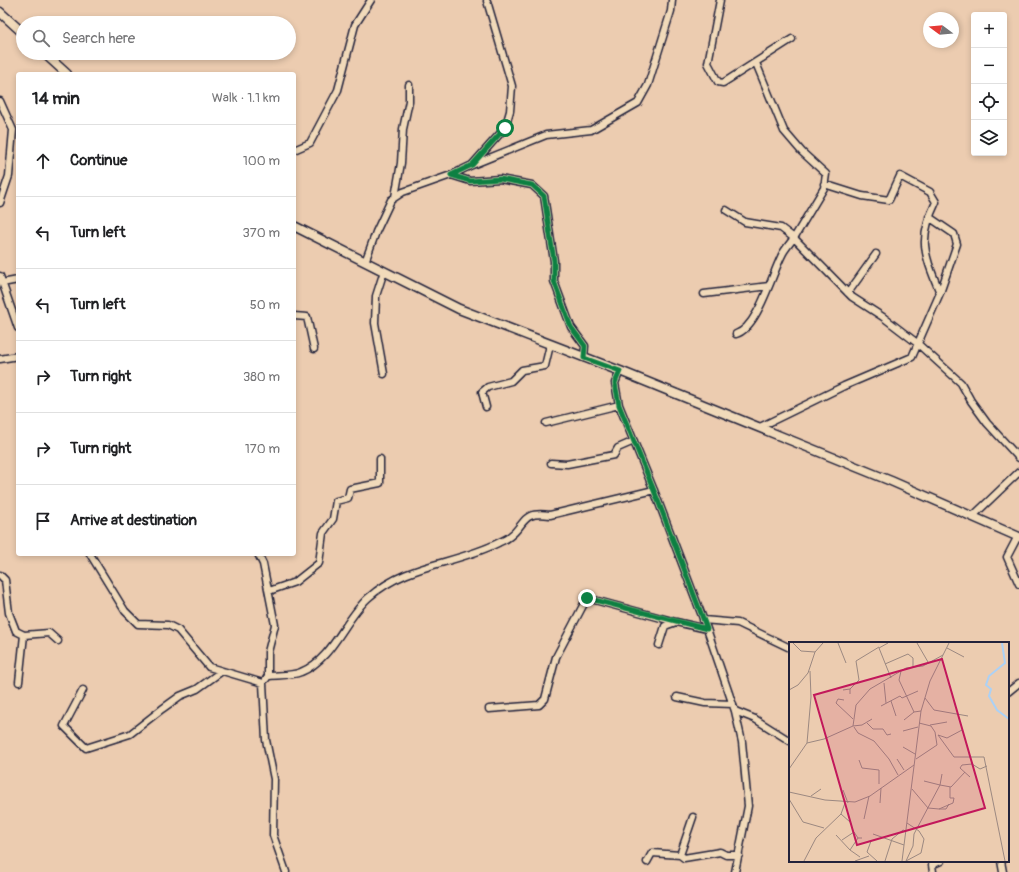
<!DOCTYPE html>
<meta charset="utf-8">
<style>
:root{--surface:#fff;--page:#f6f6f6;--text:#202124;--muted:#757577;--line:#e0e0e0}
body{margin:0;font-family:Pangolin,sans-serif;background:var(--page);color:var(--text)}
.controls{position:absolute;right:12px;top:12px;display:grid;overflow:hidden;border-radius:4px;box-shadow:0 2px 6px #0003}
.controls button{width:36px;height:36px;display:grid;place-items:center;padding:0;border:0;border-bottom:1px solid var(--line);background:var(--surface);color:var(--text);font:20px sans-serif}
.compass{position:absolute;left:923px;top:12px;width:36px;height:36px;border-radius:50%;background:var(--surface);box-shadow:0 2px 6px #0003;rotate:286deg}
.stop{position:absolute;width:12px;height:12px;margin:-9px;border:3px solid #0b8043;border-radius:50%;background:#fff}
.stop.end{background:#0b8043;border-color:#fff;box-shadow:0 1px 4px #0008}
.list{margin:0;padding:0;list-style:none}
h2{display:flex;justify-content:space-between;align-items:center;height:52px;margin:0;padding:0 16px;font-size:17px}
h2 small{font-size:13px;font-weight:400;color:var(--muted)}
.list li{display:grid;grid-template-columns:26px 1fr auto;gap:12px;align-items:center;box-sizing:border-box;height:72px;padding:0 16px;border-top:1px solid var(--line)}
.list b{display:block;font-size:15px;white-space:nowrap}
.list em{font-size:13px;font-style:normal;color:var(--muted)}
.icon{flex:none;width:22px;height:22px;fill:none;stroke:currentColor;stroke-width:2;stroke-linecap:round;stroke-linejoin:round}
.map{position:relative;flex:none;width:1019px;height:872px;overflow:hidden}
.search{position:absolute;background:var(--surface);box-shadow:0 2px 6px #0003;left:16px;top:16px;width:280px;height:44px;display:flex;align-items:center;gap:10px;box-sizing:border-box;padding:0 14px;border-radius:22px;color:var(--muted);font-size:15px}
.panel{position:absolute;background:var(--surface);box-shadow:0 2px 6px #0003;left:16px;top:72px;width:280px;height:484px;border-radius:4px}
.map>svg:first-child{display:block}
</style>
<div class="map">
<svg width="1019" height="872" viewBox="0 0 1019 872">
<rect width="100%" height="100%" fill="#ecccb0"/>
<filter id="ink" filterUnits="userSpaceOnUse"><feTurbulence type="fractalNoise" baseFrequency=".025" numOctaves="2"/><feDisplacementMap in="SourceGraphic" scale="8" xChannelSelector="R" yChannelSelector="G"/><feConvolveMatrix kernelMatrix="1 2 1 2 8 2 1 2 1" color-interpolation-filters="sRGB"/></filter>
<g filter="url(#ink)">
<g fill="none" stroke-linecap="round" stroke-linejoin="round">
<!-- minor casing -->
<g stroke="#22223b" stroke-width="9">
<path id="minor" d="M720,0l-12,63 10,19 5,1 69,-44
M756,63l28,68 18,21 24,22 -2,14 -30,50 58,59 31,20 34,26 44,40 10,18 16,22 32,35
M0,101l13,29 -4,46 -9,27
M294,150l16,-7 28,-53 17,-65 16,-25
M472,165l74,-30 45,-5 47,-27 10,-18 23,-74 1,-11
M451,175l21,-10 33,-37 5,-17 2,-25 -25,-85
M395,197l6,-34 2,-34 6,-28v-16
M726,210l19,12 36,6 13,10c-4,5 -8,10 -11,15 -11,20 -25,75 -47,81
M929,217l25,17 3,10 -17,49
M365,262l11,-30 15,-32 12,-8 48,-17 19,6 30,-2 32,6 12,11 10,65v20l17,46 14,19 -1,12
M384,271l-8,25 -1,27 9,51
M0,276l18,52
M2,283l16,-3
M848,293l28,-39
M704,294l65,-8
M294,316l13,1 7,32
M0,359l18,-3
M620,371l-5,12 4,22 38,93 50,131 28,82 7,31 6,64 -13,66
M486,407l-4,-15 6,-5 23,-6 11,-11 23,-4 5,-21
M546,423l73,-18
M760,427l84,-41 68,-29 28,-64c-15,-38 -23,-52 -4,-91l-6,-10 -30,-16 -11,24 -27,-4 -38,-12
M551,463l16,1 47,-9 4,-7 16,-7
M973,516l46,-44
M1018,536l-11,21 12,27
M90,554l35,57 13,13 30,1 10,5 31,37 54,16 3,57 8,39 -1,56 13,37
M258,554l5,10 12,61 -7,27v24l-2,3
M0,575l5,5 4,33 7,18 8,4
M269,591l26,-9 24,-19 4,-30 10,-14 3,-18 12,-3 2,-9 30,-6v-24
M703,620l35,3 52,25
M659,645l6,-19 11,-4 31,7
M268,676c10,-1 24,0 33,-4 32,-13 43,-52 67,-74 39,-35 86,-33 130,-55 3,-2 8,-3 11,-6 18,-13 11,-26 41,-22l104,-25
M19,682l5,-47 25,-2 9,8
M83,690l-19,36 22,22 44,-14 32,-25 18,-13 17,-7 25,-18
M1008,692l11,-9
M677,697l28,6 28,1
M489,709l50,-4 6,-6 11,-42 31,-59 89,24
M735,711l20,8 35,22
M680,855l13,-38
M1001,861l2,11
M647,862l5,-9 28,2 4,3 36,-6 6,3h13
M933,872l-1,-7 9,-4"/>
</g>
<!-- major casing -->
<g stroke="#22223b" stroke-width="11">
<path id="major" d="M0,12l23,21
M44,53l23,21
M294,226l165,83 161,62 271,110 128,56"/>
</g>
<!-- minor -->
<use href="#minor" stroke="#f1daba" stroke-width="6"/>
<!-- major -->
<use href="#major" stroke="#f1daba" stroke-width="8"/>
</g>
</g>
<g fill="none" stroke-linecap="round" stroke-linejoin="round" filter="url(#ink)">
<!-- route -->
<path stroke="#0b8043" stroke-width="5" d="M505,128l-33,37 -21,10 19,6 30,-2 32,6 12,11 10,65v20l17,46 14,19 -1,12 36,13 -5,12 4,22 38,93 50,131 -120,-31"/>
</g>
<!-- overview -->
<g transform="translate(789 642)">
<rect width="220" height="220" fill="#ecccb0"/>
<path fill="none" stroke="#acd1f5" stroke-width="2" d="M213,1l3,20 -16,13 -3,9 5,4 -2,7 8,14 12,9"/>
<path fill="none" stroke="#9b8881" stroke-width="1" d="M4,1l8,8 14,1M49,1l8,20M99,1l-9,5 12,30M128,1l11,19M158,6l17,9M96,22l23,-10 5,4v9M112,29l-2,9 15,32 7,-1M95,41l2,20M61,47l9,-9 -3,-19 23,-14M0,48l9,-5 10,-12 7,-21 8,-9M54,48l7,-1v5M136,56l9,12 34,6M55,58l-6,-1 -2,4 17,16M102,59l5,15M92,64l19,-10 2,2 16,-7M115,78l10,-8M78,81l6,6h10l4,6 4,-1M141,83l17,-3M64,84l9,-1 10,-6M65,85l4,6 16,8 15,18 9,16M114,89l15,-4M149,93l16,22h30l21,104M149,93l9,3 15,-8M18,101l17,-4 29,-13 3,-21 14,-16 36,-21 17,-2 20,-11M114,105l12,7M108,117l7,11M127,117l21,-14 -2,-13 -4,-6 -12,-3M70,118l3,8 17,2v14M0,127l18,-26 4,-46 -1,-26M181,135l-10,-9 2,-3 10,-1 8,5 7,-3M135,139l16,4 2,-11M123,147l16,19 11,1 14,-6 1,-5h-4v-11M54,148l5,13M0,150l36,8 30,2 15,-6 44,-31M22,154l10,-7M0,157l14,23 21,6M91,161l1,-15M150,167h7l3,-5M52,172l9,8M75,177l5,-23M84,192l31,11M47,193l14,15 8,-12M53,198l12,-8 4,6h4M82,199l-4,11 10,9M61,208l10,7M15,219l12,-23 25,-24 4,-11M66,219l14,-5M96,219l7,-22 11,-9 3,1M113,219l19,-150 9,-30 19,-38M117,219l7,-15 1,-12 26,-49 11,2 14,-15M117,219l15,-8 3,-14 -5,-8 -12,-8"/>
<path fill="#c2185b" fill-opacity="0.15" stroke="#c2185b" stroke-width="2" d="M153,17l43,149 -128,37 -43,-150z"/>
<rect width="220" height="220" fill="none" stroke="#22223b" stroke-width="2"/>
</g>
</svg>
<div class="controls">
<button>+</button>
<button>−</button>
<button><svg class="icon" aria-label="locate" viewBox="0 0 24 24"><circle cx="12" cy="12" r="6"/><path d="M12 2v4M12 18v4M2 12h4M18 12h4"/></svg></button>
<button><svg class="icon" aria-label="layers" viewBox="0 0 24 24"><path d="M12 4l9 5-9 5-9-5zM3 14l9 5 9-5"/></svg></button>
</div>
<svg class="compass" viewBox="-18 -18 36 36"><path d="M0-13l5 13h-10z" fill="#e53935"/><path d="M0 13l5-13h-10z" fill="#757577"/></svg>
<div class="stop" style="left:505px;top:128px"></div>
<div class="stop end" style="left:587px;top:598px"></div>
<div class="search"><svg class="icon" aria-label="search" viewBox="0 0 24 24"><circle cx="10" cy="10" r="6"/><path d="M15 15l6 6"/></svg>Search here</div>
<section class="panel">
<h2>14 min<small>Walk · 1.1 km</small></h2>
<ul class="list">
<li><svg class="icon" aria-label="ahead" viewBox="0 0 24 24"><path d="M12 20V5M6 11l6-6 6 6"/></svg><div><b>Continue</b></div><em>100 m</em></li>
<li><svg class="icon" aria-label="left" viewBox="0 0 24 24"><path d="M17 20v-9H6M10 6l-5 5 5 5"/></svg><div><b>Turn left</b></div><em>370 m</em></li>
<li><svg class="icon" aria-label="left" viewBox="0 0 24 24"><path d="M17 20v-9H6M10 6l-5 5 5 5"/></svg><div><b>Turn left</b></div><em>50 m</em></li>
<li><svg class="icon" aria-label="right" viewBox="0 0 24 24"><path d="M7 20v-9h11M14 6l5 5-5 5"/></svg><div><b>Turn right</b></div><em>380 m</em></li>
<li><svg class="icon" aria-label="right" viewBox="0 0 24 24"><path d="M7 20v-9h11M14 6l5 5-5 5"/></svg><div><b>Turn right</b></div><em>170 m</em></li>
<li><svg class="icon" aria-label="arrive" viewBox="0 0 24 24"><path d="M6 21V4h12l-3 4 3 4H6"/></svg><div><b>Arrive at destination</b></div></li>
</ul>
</section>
</div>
